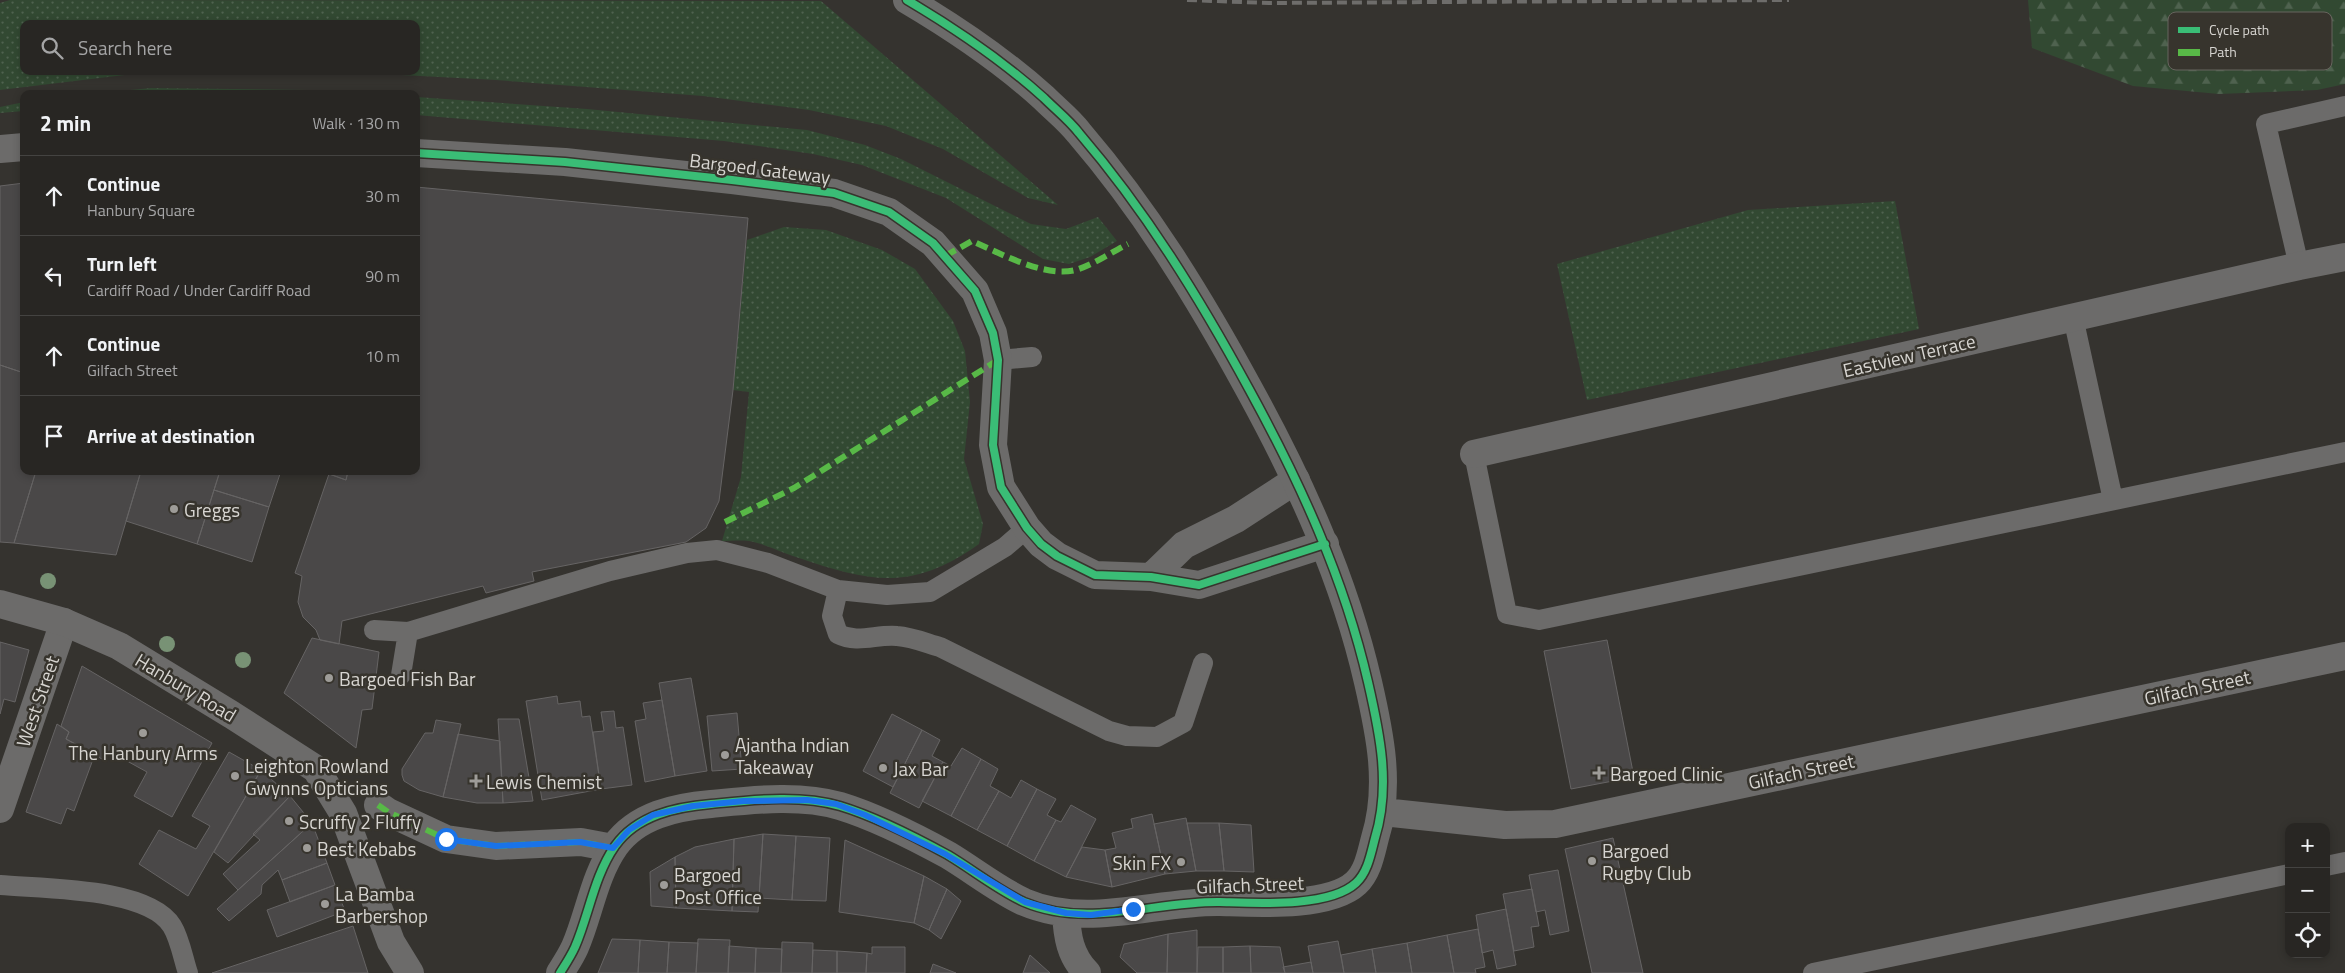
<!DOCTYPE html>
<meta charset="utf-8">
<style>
:root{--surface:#282623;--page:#302e2b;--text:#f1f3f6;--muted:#a5a5a6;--line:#444341}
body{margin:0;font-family:"Titillium Web",sans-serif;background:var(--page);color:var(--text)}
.controls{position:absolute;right:15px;bottom:15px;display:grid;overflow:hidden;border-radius:10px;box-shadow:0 2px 8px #0003}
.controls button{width:45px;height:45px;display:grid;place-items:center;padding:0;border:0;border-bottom:1px solid var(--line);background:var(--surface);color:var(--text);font:25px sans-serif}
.stop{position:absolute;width:15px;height:15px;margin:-11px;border:4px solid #1a73e8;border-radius:50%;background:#fff}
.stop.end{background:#1a73e8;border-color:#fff;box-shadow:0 1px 5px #0008}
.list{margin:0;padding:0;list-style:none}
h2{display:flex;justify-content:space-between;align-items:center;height:65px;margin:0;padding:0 20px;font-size:21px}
h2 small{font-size:16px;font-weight:400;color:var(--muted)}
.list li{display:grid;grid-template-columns:32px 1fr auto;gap:15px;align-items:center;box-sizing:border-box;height:80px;padding:0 20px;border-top:1px solid var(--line)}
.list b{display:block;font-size:19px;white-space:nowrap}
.list p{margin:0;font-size:16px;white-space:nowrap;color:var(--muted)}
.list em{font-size:16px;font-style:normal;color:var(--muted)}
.icon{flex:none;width:28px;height:28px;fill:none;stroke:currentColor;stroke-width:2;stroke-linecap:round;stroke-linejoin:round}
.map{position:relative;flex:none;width:2345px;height:973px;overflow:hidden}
.search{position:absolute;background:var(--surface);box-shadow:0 2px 8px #0003;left:20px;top:20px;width:400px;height:55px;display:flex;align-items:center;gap:12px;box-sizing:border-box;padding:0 18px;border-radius:10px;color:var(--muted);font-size:19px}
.panel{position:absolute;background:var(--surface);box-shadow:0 2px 8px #0003;left:20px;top:90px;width:400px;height:385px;border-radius:10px}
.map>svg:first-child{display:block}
</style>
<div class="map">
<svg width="2345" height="973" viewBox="0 0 2345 973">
<defs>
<pattern id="grass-dots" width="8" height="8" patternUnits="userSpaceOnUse" patternTransform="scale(1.25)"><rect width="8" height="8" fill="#324932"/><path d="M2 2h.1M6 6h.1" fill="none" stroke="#4f624f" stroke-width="1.8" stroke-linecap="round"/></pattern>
<pattern id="forest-firs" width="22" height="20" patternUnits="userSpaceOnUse" patternTransform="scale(1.25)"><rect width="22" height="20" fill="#324932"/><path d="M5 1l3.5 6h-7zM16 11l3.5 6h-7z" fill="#4f624f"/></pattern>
</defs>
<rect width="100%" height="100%" fill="#35332f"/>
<!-- grass -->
<path fill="url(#grass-dots)" d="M10,0l811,1 237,204 -30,-7 -85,-49 -57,-23 -77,-16 -106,-14 -207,-16 -170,-9h90v-47h-392v47h220l-111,3 -133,16v-87z
M151,88l157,2 54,4h-273z
M416,97l171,12 220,21 58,15 36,14 130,65 35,5 32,-12 19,24 -27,16 -21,7 -26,-5 -97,-61 -84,-33 -49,-11 -89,-13 -308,-26z
M24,102v9l-24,2v-6z
M1895,201l24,128 -332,71 -30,-136 191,-54z
M784,227l42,3 56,20 33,19 38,52 12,30 5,51 -6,57 19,65 -4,20c-66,47 -107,39 -180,14 -16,-5 -34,-14 -50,-17 -9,-1 -19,0 -27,0l19,-64 8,-85 -16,-2 14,-150z"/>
<!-- forest -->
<path fill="url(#forest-firs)" d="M2028,0h317v84l-28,6 -98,4 -86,-8 -101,-38z"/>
<!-- building -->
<path fill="#4a4848" stroke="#666464" d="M24,183v190l-24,-8v-179z
M416,187l332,31 -15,172 -14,111 -13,27 -20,14 -154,30 2,9 -48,12 -3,-7 -141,35 -3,23 -19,-4 -4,-10 -13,-13 -5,-15 4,-26 -7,-3 34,-99 17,6 2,-9h68z
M0,365l24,8v98h12l-22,72 -14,-1z
M36,471h105l-25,84 -102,-12z
M141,471h79l-23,73 -71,-23z
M220,471h61l-12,36 -55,-17z
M321,471h27l-2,9z
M214,490l55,17 -17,55 -55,-18z
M312,638l67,14 -7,57 -10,1 -6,38 -72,-55z
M1607,640l27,137 -63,12 -27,-138z
M0,642l29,8 -14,52 -11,-3 -4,15z
M82,666l130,77 -40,74 -38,-21 13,-24 -40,-22 -5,9 -36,-20 3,-7 -8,-6z
M691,678l16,93 -32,5 -16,-93z
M557,696l1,8 22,-3 2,16 8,-1 11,73 -59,11 -16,-99z
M662,700l13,76 -30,6 -10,-61 11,-2 -3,-16z
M614,711l2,17 7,-1 9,58 -31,4 -8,-57 11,-1 -3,-19z
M737,713l5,56 -30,2 -5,-55z
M892,714l30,16 -29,57 -30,-16z
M498,719h21l14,82 -30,2z
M436,720l25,4 -18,73 -24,-7 -15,-9 -2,-6v-6l23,-36h8z
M57,724l12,8 -3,7 29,15 -21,57 -7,-3 -6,16 -35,-12z
M922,730l18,10 -8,16 11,6 -24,46 -29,-15z
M458,734l42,7 3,62h-26l-34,-6z
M962,748l19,11 -30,57 -29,-15 21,-39 8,4z
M229,752l32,18 -73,126 -49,-32 20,-34 37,19 14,-23 -18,-10z
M981,759l17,10 -8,17 9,5 -22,39 -26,-14z
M261,770l29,26 -62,67 -14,-11z
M1021,780l16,9 -30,57 -30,-16 22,-39 12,7z
M1037,789l19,10 -9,16 9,5 -22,41 -27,-15z
M290,796l22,27 -74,67 -15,-16 37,-34 -7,-6z
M1071,805l25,14 -30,58 -32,-16 22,-41 5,2z
M1152,814l13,60 -53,13 -7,-37 11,-2 -4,-15 21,-5 -2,-9z
M1186,818l10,53 -31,3 -11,-50z
M312,823l15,40 -45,17 -4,-10 -16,15 -1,9 -32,27 -12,-12z
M1187,823h32l5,48h-28z
M1219,823l32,2 3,47 -30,-1z
M763,834l33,2 -4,64 -33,-2z
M763,834l-5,78 -26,-1 2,-72z
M796,836l34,2 -4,63 -34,-1z
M1613,838l30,135h-51l-27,-124z
M734,839l-2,72 -56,-3 -1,-51 20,-10z
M845,840l79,36 -10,47 -75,-11z
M1082,847l23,3 7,37 -46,-10z
M675,857l1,51 -25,-2 -1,-34z
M327,863l8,22 -45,17 -8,-22z
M1558,870l11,61 -19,4 -5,-25 -9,2 -7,-37z
M924,876l23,13 -18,41 -15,-7z
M335,885l10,26 -68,26 -10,-27z
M947,889l14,12 -20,38 -12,-9z
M1532,889l7,37 -8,1 3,20 -20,4 -11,-57z
M1506,909l10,56 -19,4 -4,-19 -11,3 -6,-38z
M353,926l15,47h-156z
M1478,929l7,38 -10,2 1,4h-22l-7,-38z
M1197,930v43h-30l1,-39z
M1168,934l-1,39h-30l-17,-16 4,-13z
M1447,935l7,38h-42l-5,-30z
M612,939l28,1 -2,33h-40z
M698,939l32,1 -2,33h-32z
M640,940l29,2 -2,31h-29z
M1338,941l6,32h-31l-5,-27z
M669,942l29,1 -2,30h-29z
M782,942l31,1 -1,30h-31z
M1407,943l5,30h-36l-4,-24z
M729,946l27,2 -1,25h-27z
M1250,946l1,27h-28v-26z
M1250,946l30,1 5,26h-34z
M872,947h33v26h-39l1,-20 5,1z
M1198,947h25v26h-26z
M756,948l26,1 -1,24h-26z
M1372,949l4,24h-32l-3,-18z
M813,950l24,1v22h-25z
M837,951l30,2 -1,20h-29z
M1030,955l20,18h-27z
M1311,962l2,11h-28l-2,-6z
M933,964l23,9h-26z"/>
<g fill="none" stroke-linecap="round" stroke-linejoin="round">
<!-- service -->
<path stroke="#6c6b6a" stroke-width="20" d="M2299,266l-33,-142 79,-18
M2073,317l40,183
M998,360l34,-3
M1474,454l33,160 32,6 806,-168
M838,590l-6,26 6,18c20,10 38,0 59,2 15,1 29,7 43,11l169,84 18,5 30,1 26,-14 20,-60
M374,630l34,2 202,-61 77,-18 30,-3 51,13 70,27 49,5 43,-3 75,-45 22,-19
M401,675l7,-43
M2326,866l19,-4
M0,885c42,4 148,2 172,41 8,13 11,32 16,47
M1813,973l476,-99"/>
<!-- pedestrian -->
<path stroke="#6c6b6a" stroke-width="28" d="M378,805l10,7 58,27 50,7 85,-4 32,6"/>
<!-- minor -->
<path stroke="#6c6b6a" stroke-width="28" d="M0,149l24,-2
M416,153l149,9 167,18 102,13 55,19 44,31 42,48 18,42 5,27 -5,85 8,42 26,41 14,16 16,12 38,19 56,2 48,8 126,-41
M1474,454l825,-188 46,-9
M1151,577l33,-32 52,-26 60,-39
M0,809l64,-187"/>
<!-- tertiary -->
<path stroke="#6c6b6a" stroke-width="28" d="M0,604l64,18 55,24 113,69 84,54 27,44 48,129 19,31
M1383,812l122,13 50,-1 790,-168
M1066,913c1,23 4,43 21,60
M560,973c5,-8 11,-17 15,-26 14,-32 19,-71 40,-101 22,-31 61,-39 96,-42 41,-4 89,-10 129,2 33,10 77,32 108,49 25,15 50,35 76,47 63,27 131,-1 196,0 35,1 109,6 136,-19 12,-11 15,-30 19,-45 16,-52 5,-104 -7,-156 -24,-104 -68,-200 -119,-293 -49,-90 -103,-178 -170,-256 -10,-13 -23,-23 -35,-35 -42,-38 -88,-69 -137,-98"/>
<!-- rail -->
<path stroke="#6e6d6b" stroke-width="4" stroke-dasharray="10 5" stroke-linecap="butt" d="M1187,0l82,3 520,-3"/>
<!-- quiet -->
<path stroke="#58b947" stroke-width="6" stroke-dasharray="12 6" stroke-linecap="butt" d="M945,256l27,-15c28,12 76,39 107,28 17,-6 33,-17 49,-25
M725,522l69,-34 204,-128
M378,805l10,7 58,27 50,7 85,-4 32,6"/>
<!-- cycleway casing -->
<g stroke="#37342d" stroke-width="11">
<path id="cycleway" d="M416,153l149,9 167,18 102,13 55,19 44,31 42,48 18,42 5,27 -5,85 8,42 26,41 14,16 16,12 38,19 56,2 48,8 126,-41
M560,973c5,-8 11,-17 15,-26 14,-32 19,-71 40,-101 22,-31 61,-39 96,-42 41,-4 89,-10 129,2 33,10 77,32 108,49 25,15 50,35 76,47 63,27 131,-1 196,0 35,1 109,6 136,-19 12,-11 15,-30 19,-45 16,-52 5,-104 -7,-156 -24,-104 -68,-200 -119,-293 -49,-90 -103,-178 -170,-256 -10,-13 -23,-23 -35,-35 -42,-38 -88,-69 -137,-98"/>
</g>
<!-- cycleway -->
<use href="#cycleway" stroke="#3abd76" stroke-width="8"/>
</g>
<!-- trees -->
<g fill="#789275">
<circle cx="48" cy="581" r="8"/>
<circle cx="167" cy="644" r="8"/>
<circle cx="243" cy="660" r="8"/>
</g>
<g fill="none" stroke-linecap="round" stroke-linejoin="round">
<!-- route -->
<path stroke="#1a73e8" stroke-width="6" d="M446,839l50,7 84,-4 33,6 16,-18 24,-15 40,-9 51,-5 63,-1 29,4 29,11 80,39 80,48 41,11 25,2 42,-6"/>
</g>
<!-- markers -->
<g fill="#9e9c98" stroke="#37342d" stroke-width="2">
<circle cx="174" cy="509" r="5"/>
<circle cx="329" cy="678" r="5"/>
<circle cx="143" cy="733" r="5"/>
<circle cx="725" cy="755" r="5"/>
<circle cx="883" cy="768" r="5"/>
<path d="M1596.5 765.5h5v5h5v5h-5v5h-5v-5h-5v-5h5z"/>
<circle cx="235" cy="776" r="5"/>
<path d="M473.5 773.5h5v5h5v5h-5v5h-5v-5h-5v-5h5z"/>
<circle cx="289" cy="821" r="5"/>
<circle cx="307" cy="848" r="5"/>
<circle cx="1592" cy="861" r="5"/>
<circle cx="1181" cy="862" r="5"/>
<circle cx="664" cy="885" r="5"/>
<circle cx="325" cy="904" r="5"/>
</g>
<g text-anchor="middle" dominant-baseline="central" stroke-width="5" stroke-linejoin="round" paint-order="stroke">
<!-- street labels -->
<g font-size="19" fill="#d7d5d1" stroke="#37342d">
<text transform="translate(760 168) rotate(7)">Bargoed Gateway</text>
<text transform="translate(1909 355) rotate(-13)">Eastview Terrace</text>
<text transform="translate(186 687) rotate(31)">Hanbury Road</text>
<text transform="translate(2197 687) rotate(-12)">Gilfach Street</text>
<text transform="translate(37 701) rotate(-71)">West Street</text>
<text transform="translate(1801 771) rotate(-12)">Gilfach Street</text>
<text transform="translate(1250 884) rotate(-2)">Gilfach Street</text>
</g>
<!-- poi labels -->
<g font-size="19" fill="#d7d5d1" stroke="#37342d" text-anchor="start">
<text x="184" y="509">Greggs</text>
<text x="339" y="678">Bargoed Fish Bar</text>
<text x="735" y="744">Ajantha Indian<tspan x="735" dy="22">Takeaway</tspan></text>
<text x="143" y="752" text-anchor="middle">The Hanbury Arms</text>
<text x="245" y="765">Leighton Rowland<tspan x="245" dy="22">Gwynns Opticians</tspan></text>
<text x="893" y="768">Jax Bar</text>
<text x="1610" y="773">Bargoed Clinic</text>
<text x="486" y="781">Lewis Chemist</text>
<text x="299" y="821">Scruffy 2 Fluffy</text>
<text x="317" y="848">Best Kebabs</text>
<text x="1602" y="850">Bargoed<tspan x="1602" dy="22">Rugby Club</tspan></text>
<text x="1171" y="862" text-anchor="end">Skin FX</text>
<text x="674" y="874">Bargoed<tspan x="674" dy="22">Post Office</tspan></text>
<text x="335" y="893">La Bamba<tspan x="335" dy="22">Barbershop</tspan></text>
</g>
</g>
<!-- legend -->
<rect x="2168" y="12" width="164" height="58" rx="8" fill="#37342d" stroke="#67645e" stroke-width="1"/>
<rect x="2178" y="27" width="22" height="6" fill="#3abd76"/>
<rect x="2178" y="49" width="22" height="7" fill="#58b947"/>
<g font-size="14" fill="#d7d5d1">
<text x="2209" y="35">Cycle path</text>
<text x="2209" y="57">Path</text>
</g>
</svg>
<div class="controls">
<button>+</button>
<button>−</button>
<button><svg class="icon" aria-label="locate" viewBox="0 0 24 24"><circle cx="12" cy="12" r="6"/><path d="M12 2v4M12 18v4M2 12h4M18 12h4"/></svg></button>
</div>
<div class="stop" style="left:446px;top:839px"></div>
<div class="stop end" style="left:1133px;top:909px"></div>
<div class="search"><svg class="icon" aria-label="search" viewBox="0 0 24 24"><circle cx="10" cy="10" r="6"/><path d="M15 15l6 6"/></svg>Search here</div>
<section class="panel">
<h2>2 min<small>Walk · 130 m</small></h2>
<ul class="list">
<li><svg class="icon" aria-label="ahead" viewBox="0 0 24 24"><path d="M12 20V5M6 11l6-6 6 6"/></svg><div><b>Continue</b><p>Hanbury Square</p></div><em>30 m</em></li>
<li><svg class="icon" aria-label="left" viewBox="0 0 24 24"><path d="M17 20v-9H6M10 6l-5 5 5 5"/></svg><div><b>Turn left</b><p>Cardiff Road / Under Cardiff Road</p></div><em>90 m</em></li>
<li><svg class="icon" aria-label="ahead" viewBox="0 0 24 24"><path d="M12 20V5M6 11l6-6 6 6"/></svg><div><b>Continue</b><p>Gilfach Street</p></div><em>10 m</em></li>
<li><svg class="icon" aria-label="arrive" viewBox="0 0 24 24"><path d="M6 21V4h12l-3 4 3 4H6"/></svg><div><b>Arrive at destination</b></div></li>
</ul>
</section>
</div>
